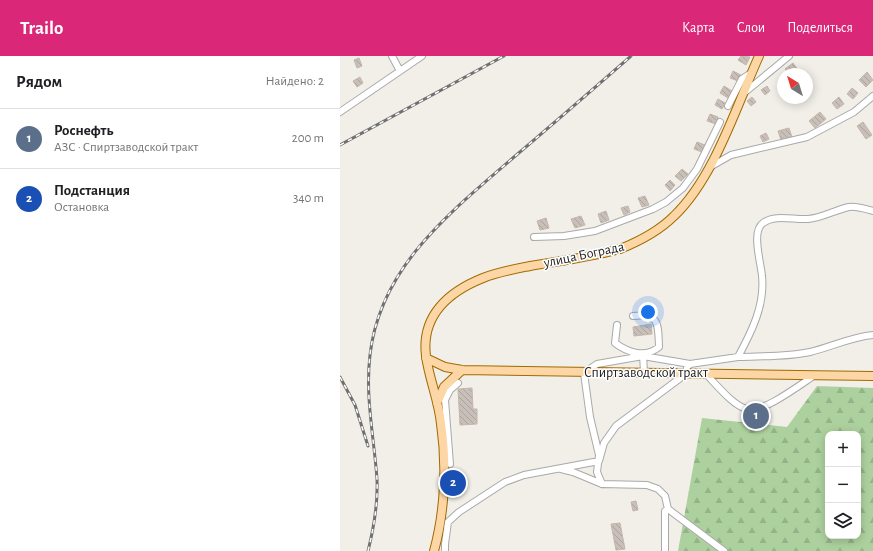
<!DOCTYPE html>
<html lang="ru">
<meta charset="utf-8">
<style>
:root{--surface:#fff;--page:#f6f6f6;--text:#202124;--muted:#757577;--line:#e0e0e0;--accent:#db2777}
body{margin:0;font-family:"Alegreya Sans",sans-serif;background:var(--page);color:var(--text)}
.controls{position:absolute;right:12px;bottom:12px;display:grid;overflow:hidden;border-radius:8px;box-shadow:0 2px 10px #0003}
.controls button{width:36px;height:36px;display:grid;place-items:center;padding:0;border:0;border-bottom:1px solid var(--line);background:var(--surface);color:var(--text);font:20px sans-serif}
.compass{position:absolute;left:437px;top:12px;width:36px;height:36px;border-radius:50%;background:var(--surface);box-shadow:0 2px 10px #0003;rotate:322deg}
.you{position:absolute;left:308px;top:256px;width:14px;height:14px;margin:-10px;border:3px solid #fff;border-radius:50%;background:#1a73e8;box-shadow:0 0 0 6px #1a73e833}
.badge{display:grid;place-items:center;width:26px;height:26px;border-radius:50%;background:var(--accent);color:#fff;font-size:13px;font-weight:700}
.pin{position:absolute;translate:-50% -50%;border:2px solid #fff;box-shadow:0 1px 4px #0006}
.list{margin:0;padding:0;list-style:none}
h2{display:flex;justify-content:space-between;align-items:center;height:52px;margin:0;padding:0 16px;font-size:17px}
h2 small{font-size:13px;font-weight:400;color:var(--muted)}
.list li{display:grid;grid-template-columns:26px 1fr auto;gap:12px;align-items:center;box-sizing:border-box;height:60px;padding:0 16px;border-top:1px solid var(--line)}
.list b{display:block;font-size:15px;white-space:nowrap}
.list p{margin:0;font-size:13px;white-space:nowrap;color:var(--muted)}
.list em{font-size:13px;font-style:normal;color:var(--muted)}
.icon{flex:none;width:22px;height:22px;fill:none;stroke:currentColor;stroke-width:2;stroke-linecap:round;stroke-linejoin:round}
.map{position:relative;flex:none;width:533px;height:495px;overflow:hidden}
header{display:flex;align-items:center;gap:24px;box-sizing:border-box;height:56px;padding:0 20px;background:var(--accent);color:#fff}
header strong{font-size:19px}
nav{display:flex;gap:22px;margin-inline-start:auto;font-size:14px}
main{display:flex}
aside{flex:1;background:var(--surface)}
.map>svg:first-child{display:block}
</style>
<header>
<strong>Trailo</strong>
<nav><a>Карта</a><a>Слои</a><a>Поделиться</a></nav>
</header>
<main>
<aside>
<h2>Рядом<small>Найдено: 2</small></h2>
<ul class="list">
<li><span class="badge" style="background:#5c6f8a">1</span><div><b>Роснефть</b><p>АЗС · Спиртзаводской тракт</p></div><em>200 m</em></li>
<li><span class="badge" style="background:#1a4fb4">2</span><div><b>Подстанция</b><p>Остановка</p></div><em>340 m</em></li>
</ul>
</aside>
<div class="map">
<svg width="533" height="495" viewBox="0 0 533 495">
<defs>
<pattern id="forest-firs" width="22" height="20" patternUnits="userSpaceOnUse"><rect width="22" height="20" fill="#add19e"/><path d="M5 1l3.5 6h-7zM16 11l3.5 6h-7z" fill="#95b388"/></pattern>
<pattern id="building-back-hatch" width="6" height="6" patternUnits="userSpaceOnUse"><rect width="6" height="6" fill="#c7bfb8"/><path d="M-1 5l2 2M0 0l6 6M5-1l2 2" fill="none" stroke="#aba49e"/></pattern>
</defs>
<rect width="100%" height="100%" fill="#f2efe9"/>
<!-- forest -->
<path fill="url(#forest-firs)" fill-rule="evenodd" d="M477,330l56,2v163h-195l24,-133 85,9zM488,378h30v102h-30z"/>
<!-- building -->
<path fill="url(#building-back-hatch)" stroke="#c4b6ab" d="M401,0l9,1 -4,8 -8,-5z
M19,2l3,8 -5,2 -3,-8z
M453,7l5,7 -9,4 -4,-5z
M393,15l8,4 -3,6 -8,-3z
M527,16l6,8 -7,7 -7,-7z
M20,21l3,6 -6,4 -4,-6z
M384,30l8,5 -4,7 -8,-5z
M427,30l3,5 -5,4 -4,-5z
M512,32l6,5 -5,6 -6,-5z
M412,41l4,5 -5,4 -4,-5z
M499,41l5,7 -7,5 -5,-6z
M378,43l7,4 -3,6 -7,-4z
M480,56l6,7 -11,9 -6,-7z
M370,58l8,3 -2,7 -9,-3z
M523,66l9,13 -6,4 -9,-13z
M449,72l3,9 -11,3 -3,-9z
M426,77l3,6 -6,3 -3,-6z
M357,86l8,3 -3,7 -8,-3z
M342,113l6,5 -7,7 -6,-5z
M330,124l5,5 -5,6 -5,-6z
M305,140l4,9 -7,2 -4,-9z
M288,150l2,6 -6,3 -3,-7z
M266,155l3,9 -8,3 -3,-9z
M241,160l4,9 -10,3 -4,-9z
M206,162l3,10 -9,2 -3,-9z
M311,268l1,10 -18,2 -1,-9z
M132,332l1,21h4v15l-17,1 -2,-36z
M420,357l1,5 -10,1v-5z
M296,445l2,9 -5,1 -2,-9z
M280,467l5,26 -9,1 -5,-26z"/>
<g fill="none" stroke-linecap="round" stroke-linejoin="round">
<!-- minor casing -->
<g stroke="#a9a9a9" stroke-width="8">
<path id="minor" d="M52,0l8,15
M404,37l45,-37
M388,50l14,-27 9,-6
M0,56l82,-56
M370,111l21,-12 76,-18 47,-25 19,-16
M194,181l30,-1 31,-5 58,-22 13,-7 17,-14 14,-19 23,-47
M277,269l-2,18c13,10 31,15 44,4 -1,-23 1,-34 -26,-31
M303,298l1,19
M398,301c24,-1 49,0 72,-5 21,-5 41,-15 63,-17
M365,317c10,10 28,33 42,36 15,5 54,-25 68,-34
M110,408l-5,-64 5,-10 8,-7
M221,413l12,3 29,12 45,1 11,4 7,7 3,13 56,42
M262,428l-5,-12 2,-17 -9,-38 -6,-44 13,-9 46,-8 47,8
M105,495v-7l3,-22 11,-10 46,-30 19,-7 75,-14 5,-18 12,-17 71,-53v-6l3,-3 48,-7c14,-26 27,-52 24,-81 -1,-13 -11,-45 1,-53 12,-9 30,-3 45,-4 14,-1 27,-9 41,-12 7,-1 17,2 24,4
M325,495v-40l3,-2"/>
</g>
<!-- major casing -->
<g stroke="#a06b00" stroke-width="10">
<path id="major" d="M86,302l19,9 17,3 411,6
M97,347l7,-16 18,-17
M94,495c11,-40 13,-86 7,-127 -2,-23 -12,-45 -15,-68 -5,-40 22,-64 57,-78 15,-6 32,-9 47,-12 30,-5 61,-9 90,-17 20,-8 38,-17 54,-33 40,-38 62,-109 85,-160"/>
</g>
<!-- minor -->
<use href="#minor" stroke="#fff" stroke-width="6"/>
<!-- major -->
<use href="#major" stroke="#fcd6a4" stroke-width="8"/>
<!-- rail casing -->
<g stroke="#707070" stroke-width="3">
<path id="rail" d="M0,89l164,-89
M0,321l15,28 13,41
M28,495c6,-24 10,-48 9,-72 -3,-42 -12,-82 -7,-124 10,-89 81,-143 144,-198 39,-33 78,-67 117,-101"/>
</g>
<!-- rail -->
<use href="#rail" stroke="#fff" stroke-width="1.5" stroke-dasharray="4.5" stroke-linecap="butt"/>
</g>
<g text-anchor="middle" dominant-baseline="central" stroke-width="3" stroke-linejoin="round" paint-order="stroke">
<!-- street labels -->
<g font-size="14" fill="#222" stroke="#fff">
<text transform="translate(244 199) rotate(-12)">улица Бограда</text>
<text x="306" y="317">Спиртзаводской тракт</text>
</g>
</g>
</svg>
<div class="controls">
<button>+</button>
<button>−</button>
<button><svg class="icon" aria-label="layers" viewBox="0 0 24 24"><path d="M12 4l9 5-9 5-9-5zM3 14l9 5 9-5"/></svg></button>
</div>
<svg class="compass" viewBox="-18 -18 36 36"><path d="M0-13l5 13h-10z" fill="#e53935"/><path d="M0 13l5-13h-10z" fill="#757577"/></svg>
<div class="you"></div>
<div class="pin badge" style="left:416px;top:360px;background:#5c6f8a">1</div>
<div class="pin badge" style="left:113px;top:427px;background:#1a4fb4">2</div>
</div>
</main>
